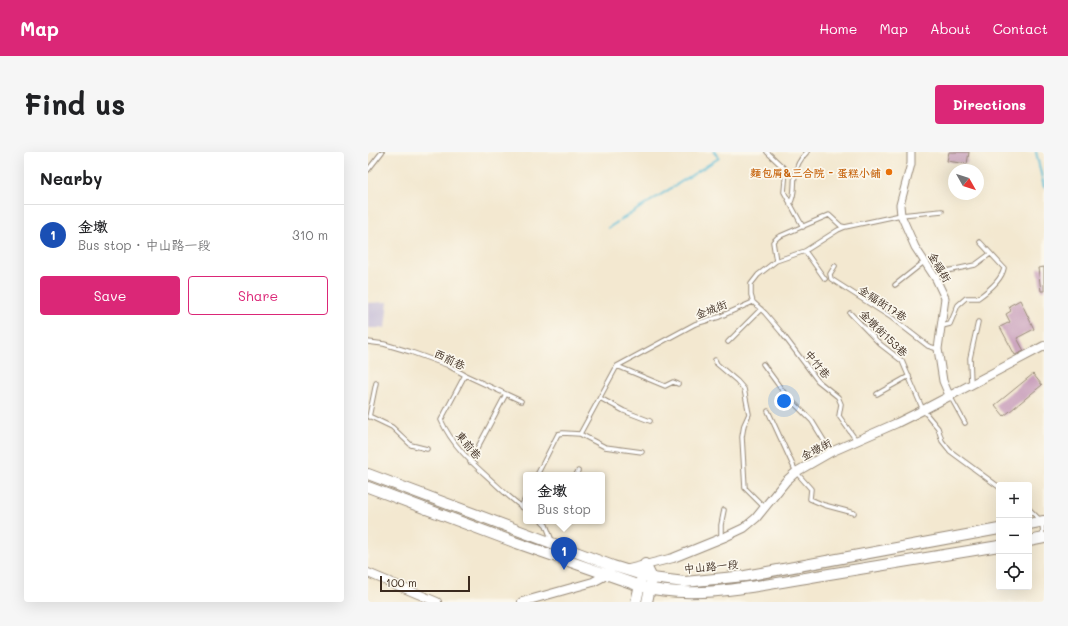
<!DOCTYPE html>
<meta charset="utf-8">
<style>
:root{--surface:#fff;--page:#f6f6f6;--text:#202124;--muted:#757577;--line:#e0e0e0;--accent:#db2777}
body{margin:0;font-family:Mali,"LXGW WenKai TC",sans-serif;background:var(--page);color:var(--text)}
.controls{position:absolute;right:12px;bottom:12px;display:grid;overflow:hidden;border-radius:4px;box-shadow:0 4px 16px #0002}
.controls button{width:36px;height:36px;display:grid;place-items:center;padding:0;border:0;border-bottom:1px solid var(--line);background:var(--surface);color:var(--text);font:20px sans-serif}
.compass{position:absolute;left:580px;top:12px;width:36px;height:36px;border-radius:50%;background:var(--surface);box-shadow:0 4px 16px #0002;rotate:129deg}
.scale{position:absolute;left:12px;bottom:10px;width:90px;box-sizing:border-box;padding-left:4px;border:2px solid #3b2a1e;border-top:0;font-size:11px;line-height:14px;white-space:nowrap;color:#3b2a1e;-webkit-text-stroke:3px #fbf7ec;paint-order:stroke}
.you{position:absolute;left:416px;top:249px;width:14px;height:14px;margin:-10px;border:3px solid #fff;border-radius:50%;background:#1a73e8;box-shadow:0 0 0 6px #1a73e833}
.badge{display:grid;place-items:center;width:26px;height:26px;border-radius:50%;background:var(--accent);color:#fff;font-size:13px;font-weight:700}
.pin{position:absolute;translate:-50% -33px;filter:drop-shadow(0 1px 2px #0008)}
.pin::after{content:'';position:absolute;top:21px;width:14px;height:12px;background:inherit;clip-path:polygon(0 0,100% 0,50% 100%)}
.popup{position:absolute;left:155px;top:320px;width:82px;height:52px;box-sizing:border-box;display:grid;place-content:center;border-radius:4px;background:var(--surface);filter:drop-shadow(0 1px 3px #0005);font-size:13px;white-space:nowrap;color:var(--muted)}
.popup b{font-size:15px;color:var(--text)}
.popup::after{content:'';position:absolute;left:50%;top:100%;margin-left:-8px;border:8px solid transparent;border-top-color:var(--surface)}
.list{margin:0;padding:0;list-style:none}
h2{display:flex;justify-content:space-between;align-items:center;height:52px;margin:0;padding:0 16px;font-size:17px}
h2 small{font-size:13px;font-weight:400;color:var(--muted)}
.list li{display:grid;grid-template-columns:26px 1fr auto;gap:12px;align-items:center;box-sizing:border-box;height:60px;padding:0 16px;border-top:1px solid var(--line)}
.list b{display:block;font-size:15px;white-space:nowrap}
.list p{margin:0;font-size:13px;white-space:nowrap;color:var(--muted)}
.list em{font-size:13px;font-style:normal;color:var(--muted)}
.actions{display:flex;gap:8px;padding:12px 16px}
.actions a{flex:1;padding:9px 0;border:1px solid var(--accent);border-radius:4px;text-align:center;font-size:14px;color:var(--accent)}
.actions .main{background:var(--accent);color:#fff}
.icon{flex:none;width:22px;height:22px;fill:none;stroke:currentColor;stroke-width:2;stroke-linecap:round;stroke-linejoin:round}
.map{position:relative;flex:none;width:676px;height:450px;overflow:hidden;border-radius:4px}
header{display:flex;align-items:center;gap:24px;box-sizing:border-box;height:56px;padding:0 20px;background:var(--accent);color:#fff}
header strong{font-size:19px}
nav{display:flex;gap:22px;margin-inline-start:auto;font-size:14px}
.intro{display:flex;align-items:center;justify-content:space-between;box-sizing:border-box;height:96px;padding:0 24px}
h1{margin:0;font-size:28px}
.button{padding:10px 18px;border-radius:4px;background:var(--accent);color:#fff;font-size:14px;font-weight:700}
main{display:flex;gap:24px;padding:0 24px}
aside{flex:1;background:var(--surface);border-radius:4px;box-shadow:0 4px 16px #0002}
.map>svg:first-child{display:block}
</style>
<header>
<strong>Map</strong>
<nav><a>Home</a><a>Map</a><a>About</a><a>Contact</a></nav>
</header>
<div class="intro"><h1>Find us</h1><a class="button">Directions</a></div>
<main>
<aside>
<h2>Nearby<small></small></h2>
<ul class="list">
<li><span class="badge" style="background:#1a4fb4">1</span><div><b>金墩</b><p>Bus stop · 中山路一段</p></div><em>310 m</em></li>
</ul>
<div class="actions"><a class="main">Save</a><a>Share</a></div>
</aside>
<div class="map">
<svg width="676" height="450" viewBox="0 0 676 450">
<rect width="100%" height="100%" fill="#fbf7ec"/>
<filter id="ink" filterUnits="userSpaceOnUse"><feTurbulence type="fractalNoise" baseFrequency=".025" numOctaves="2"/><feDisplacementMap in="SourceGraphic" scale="8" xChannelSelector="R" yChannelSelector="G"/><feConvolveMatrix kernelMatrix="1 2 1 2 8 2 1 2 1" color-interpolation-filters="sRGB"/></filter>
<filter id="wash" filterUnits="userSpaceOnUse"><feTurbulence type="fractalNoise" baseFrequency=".012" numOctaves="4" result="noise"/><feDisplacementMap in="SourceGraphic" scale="16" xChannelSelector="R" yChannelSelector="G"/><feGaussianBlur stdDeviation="0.9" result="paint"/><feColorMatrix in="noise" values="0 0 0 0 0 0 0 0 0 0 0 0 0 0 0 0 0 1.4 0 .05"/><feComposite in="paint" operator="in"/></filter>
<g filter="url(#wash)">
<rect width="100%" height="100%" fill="#f3e8d0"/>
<!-- industrial -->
<path fill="#c8c0d8" d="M20,150l-3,26h-17v-25z"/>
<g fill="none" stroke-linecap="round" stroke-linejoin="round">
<!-- stream -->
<path stroke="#59bcd7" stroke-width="2" d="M668,0l8,35
M240,76l111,-70 -5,-6"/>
</g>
<g id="blocks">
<!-- building -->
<path fill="#c79cba" d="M581,0h20l-2,12 -20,-3z
M676,115v24h-3l-3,-23z
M652,148l14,29 -17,9 7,13 -9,4 -15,-28 10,-5 -4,-8 5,-3 -2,-5z
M665,222l9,11 -38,31 -9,-11z"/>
</g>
</g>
<g filter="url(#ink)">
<use href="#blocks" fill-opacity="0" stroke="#978977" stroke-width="1"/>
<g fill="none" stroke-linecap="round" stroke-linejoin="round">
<!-- service casing -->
<g stroke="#978977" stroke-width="5.5">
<path id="service" d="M399,0l19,18 -2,22 19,35
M0,18l14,-18
M422,52c6,-11 3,-17 5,-29 1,-9 6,-17 12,-23
M437,99l20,28
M408,109l-3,-19 5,-5 51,-22 12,11 4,1
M467,114l-5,8 1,5 61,39 36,28 10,3
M568,127l6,-7 33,-7 15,-11
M527,133l29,-23
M385,150l12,11 16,19 37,49 20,16 3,7 -2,12 17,24
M482,161l30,31 22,17 21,49 15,18 4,13 8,10 49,36
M574,174l8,-2 8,-19 8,-7h12c10,-7 24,-18 26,-30l-24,-26
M0,190l16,2 27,8 36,13 18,10 56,26
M360,190l33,-33
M347,208l2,4 20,17 7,8 5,25 -5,11 -2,12 3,51 19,19
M395,212l22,30 27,27 19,31
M249,214l48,20 8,-4 5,2
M97,223l-24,45c11,25 30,42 49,59 12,11 23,22 36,31
M603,232l-1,-26 8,-36
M509,242l32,-18
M582,244l15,27
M232,246l24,13 26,10
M400,259l28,61 15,17 -1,10 14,6 30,8
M1,264l23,11 19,18 16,4
M1,265l7,-34
M212,282l25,13 37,5
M102,310l36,-68
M169,323l21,-41 5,-1 17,1 37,-68 78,-42 24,-7 34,-15 -2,-7v-11l7,-9 18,-14 29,-10 33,-21 7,-3 56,-12 41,-4
M208,323l2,-4
M153,355l5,-10
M661,357l13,13 1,15
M174,369l4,4 6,16
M353,386v-13l3,-15"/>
</g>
<!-- minor casing -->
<g stroke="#978977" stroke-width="9">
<path id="minor" d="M543,0v12l-11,41 1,10 14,32 21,32 9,19 -7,51 5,32 6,14"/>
</g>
<!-- tertiary casing -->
<g stroke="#978977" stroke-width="10">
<path id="tertiary" d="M257,418l48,-12 54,-22 17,-8 12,-10 30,-37 10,-9 35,-20 66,-29 26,-13 121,-64
M0,421l69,29
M154,450l71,-20 17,-9"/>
</g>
<!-- primary casing -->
<g stroke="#978977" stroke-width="12">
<path id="primary" d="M0,322l245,92 39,12 33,4 60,-6 254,-47
M0,335l146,55 126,44c53,15 122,-1 177,-10 61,-10 121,-20 182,-30
M661,372l15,-3
M661,389l15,-3
M277,412l7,14 -5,24
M268,450l5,-22"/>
</g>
<!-- service -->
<use href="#service" stroke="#fff" stroke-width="3.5"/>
<!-- minor -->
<use href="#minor" stroke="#fff" stroke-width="7"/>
<!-- tertiary -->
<use href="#tertiary" stroke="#fff" stroke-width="8"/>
<!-- primary -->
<use href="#primary" stroke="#fff" stroke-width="10"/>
</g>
</g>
<!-- markers -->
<circle fill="#e8710a" stroke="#fbf7ec" stroke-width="1.5" cx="521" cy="20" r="4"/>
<g text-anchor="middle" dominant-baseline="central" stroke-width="3.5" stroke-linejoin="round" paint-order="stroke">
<!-- food labels -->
<g font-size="11" font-weight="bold" fill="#c56008" stroke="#fbf7ec" text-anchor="end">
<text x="513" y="20">麵包屑&amp;三合院 - 蛋糕小舖</text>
</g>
<!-- street labels -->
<g font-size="11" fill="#3b2a1e" stroke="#fbf7ec">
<text transform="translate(572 115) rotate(59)">金福街</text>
<text transform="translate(515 151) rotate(33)">金福街17巷</text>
<text transform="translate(343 157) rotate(-21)">金城街</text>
<text transform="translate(516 181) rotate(44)">金墩街153巷</text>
<text transform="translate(82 207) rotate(25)">西前巷</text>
<text transform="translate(450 212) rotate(51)">中竹巷</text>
<text transform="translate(101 293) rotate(50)">東前巷</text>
<text transform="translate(448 297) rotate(-28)">金墩街</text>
<text transform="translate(343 414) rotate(-5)">中山路一段</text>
</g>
</g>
</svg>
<div class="controls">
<button>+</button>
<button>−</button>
<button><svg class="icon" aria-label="locate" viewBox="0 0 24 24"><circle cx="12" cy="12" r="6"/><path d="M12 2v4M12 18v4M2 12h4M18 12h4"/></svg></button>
</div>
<svg class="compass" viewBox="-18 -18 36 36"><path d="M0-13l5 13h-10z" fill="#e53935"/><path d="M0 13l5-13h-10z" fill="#757577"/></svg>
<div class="scale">100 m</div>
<div class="you"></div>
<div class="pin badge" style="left:196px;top:418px;background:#1a4fb4">1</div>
<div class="popup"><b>金墩</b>Bus stop</div>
</div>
</main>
